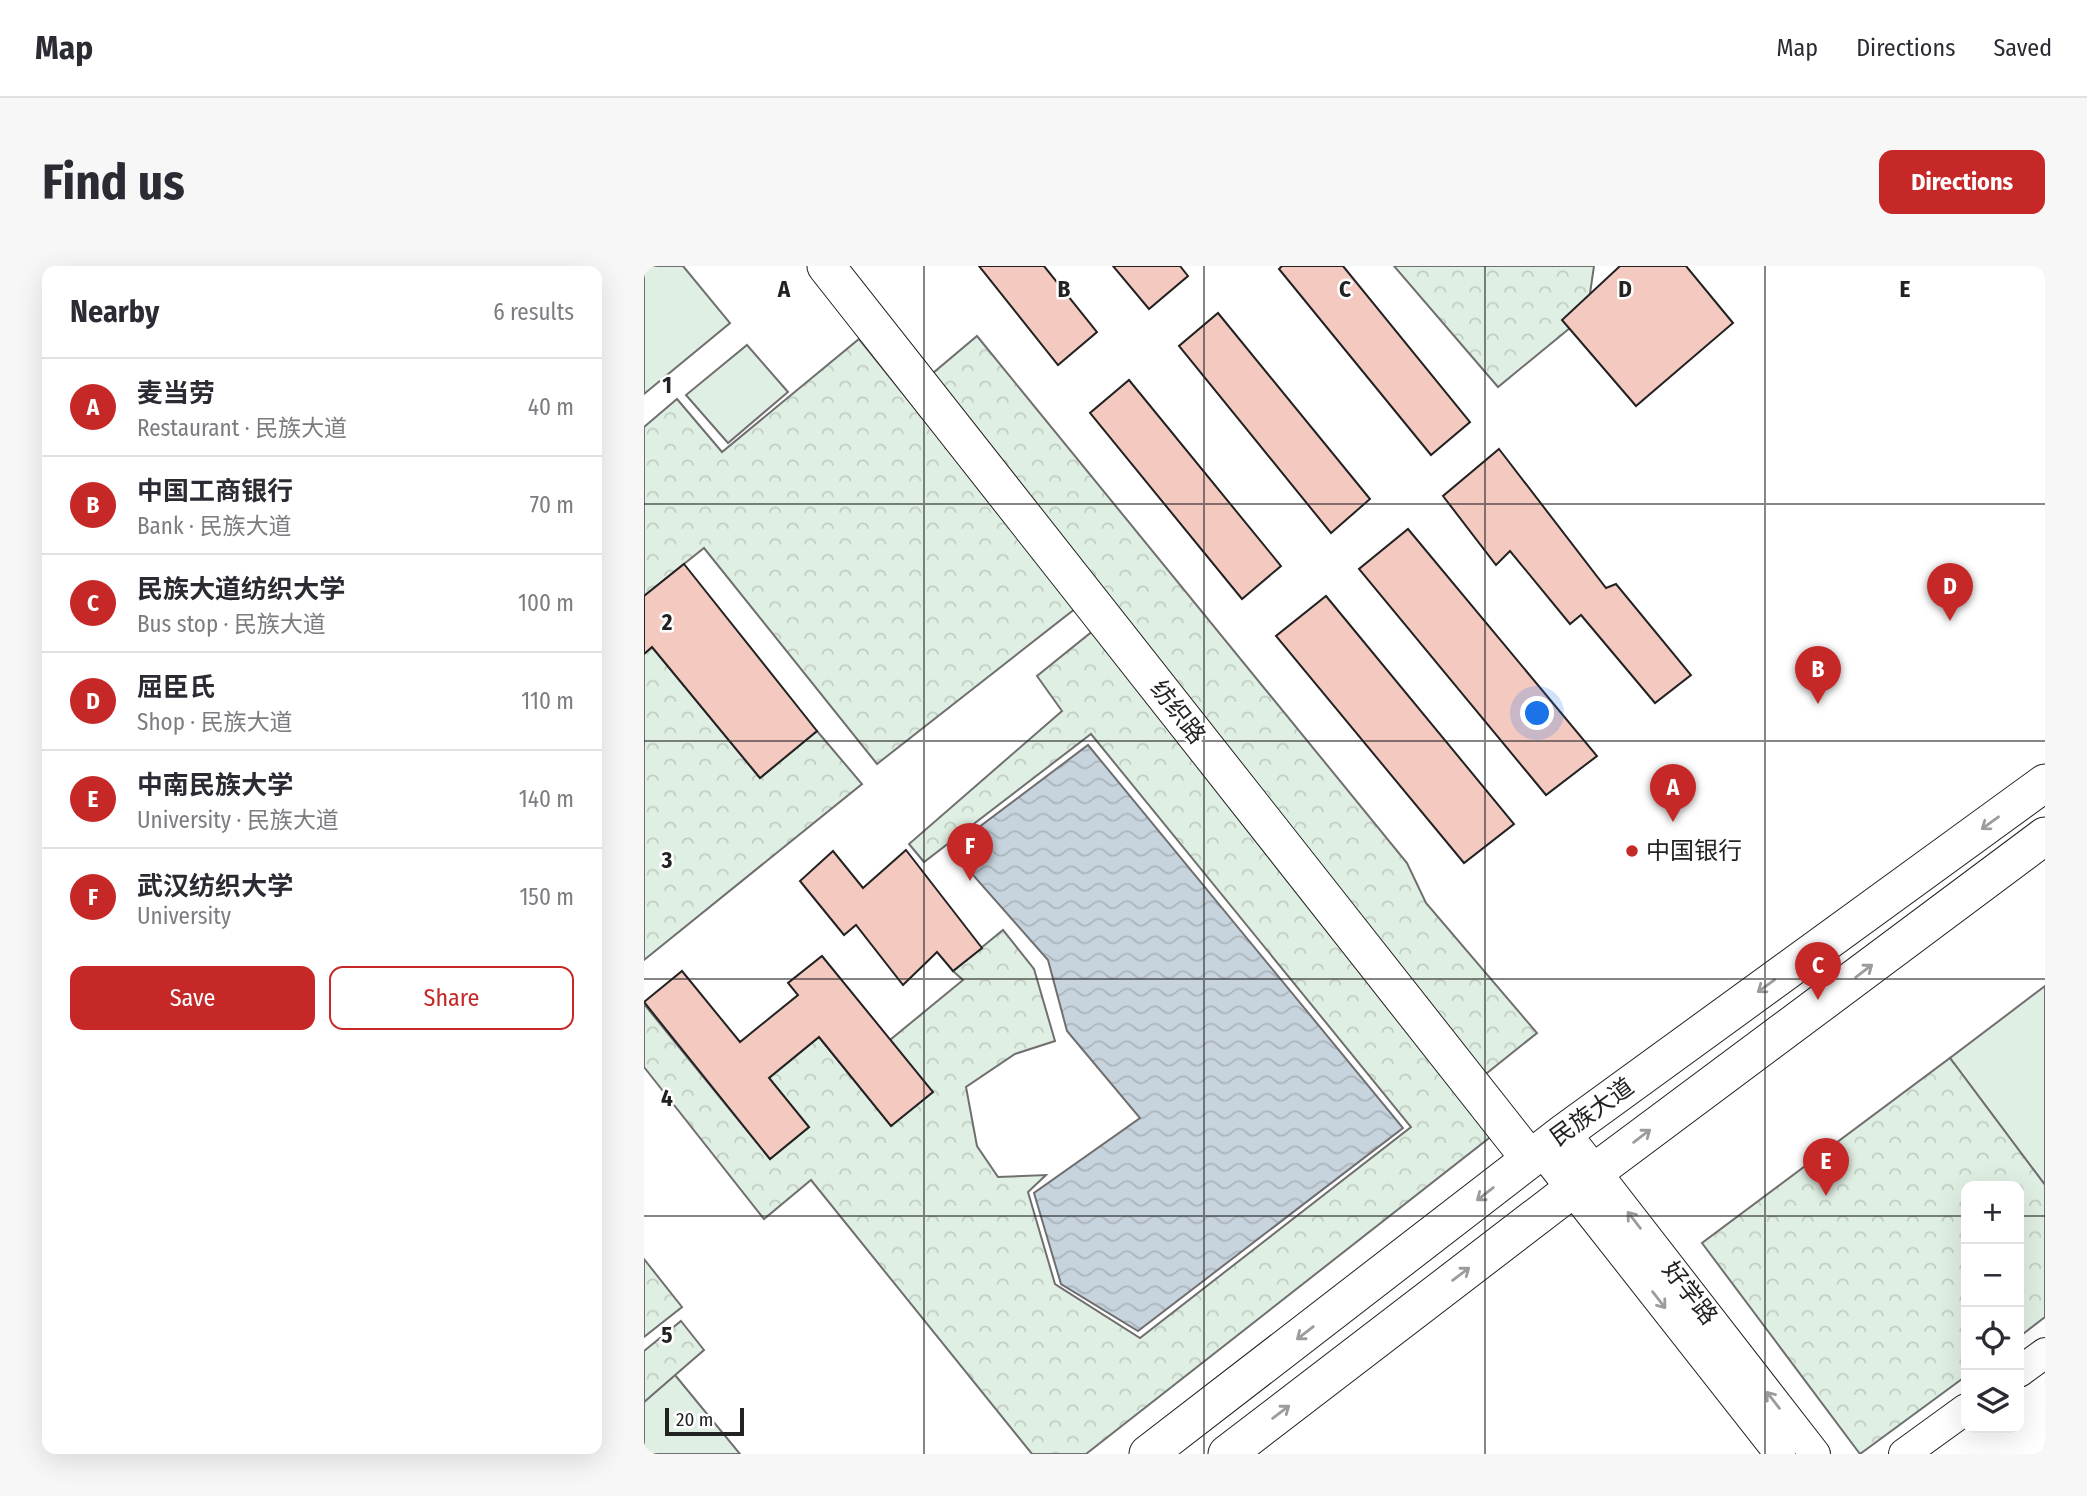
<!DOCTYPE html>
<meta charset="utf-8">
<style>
:root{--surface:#fff;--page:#f7f7f7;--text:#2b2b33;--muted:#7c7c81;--line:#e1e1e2;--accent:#c62828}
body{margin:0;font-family:"Fira Sans Condensed","Noto Sans SC",sans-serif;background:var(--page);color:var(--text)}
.controls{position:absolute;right:21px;bottom:21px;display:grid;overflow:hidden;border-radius:14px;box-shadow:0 7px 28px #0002}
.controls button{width:63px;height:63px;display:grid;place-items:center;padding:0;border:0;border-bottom:2px solid var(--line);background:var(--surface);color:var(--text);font:35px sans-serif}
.scale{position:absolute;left:21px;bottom:18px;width:79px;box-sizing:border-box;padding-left:7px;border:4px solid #222;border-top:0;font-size:19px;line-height:24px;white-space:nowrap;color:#222;-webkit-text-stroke:5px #fff;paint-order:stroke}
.you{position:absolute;left:894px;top:448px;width:24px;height:24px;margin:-18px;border:5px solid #fff;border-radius:50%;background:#1a73e8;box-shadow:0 0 0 10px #1a73e833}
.badge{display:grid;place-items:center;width:46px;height:46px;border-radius:50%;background:var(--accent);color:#fff;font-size:23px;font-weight:700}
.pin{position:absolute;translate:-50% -58px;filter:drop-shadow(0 2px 4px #0008)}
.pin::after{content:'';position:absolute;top:37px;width:24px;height:21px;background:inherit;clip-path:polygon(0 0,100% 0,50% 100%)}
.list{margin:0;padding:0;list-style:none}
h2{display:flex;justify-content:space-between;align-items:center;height:91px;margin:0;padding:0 28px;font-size:30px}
h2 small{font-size:23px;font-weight:400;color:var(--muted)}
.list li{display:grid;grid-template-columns:46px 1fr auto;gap:21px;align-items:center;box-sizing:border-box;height:98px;padding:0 28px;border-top:2px solid var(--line)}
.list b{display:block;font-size:26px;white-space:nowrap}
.list p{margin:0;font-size:23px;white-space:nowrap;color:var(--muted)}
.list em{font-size:23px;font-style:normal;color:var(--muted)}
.actions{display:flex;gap:14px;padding:21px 28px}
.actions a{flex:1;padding:16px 0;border:2px solid var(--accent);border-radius:14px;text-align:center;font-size:24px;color:var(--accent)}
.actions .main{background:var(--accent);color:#fff}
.icon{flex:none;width:38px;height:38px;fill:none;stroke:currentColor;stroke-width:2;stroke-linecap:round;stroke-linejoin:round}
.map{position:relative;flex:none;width:1401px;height:1188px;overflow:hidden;border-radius:14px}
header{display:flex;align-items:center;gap:42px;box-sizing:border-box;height:98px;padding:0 35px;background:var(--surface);border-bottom:2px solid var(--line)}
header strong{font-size:33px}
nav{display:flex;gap:38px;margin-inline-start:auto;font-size:24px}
.intro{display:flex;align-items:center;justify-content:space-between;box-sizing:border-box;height:168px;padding:0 42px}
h1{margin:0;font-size:49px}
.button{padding:18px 32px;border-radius:14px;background:var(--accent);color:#fff;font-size:24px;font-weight:700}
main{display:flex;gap:42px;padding:0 42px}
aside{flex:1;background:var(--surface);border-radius:14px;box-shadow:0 7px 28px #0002}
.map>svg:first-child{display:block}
</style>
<header>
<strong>Map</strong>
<nav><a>Map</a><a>Directions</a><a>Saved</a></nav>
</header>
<div class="intro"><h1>Find us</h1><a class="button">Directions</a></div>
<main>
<aside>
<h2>Nearby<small>6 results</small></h2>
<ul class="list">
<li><span class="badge">A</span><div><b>麦当劳</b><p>Restaurant · 民族大道</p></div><em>40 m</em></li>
<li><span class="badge">B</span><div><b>中国工商银行</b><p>Bank · 民族大道</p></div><em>70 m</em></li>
<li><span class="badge">C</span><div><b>民族大道纺织大学</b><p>Bus stop · 民族大道</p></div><em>100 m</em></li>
<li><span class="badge">D</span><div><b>屈臣氏</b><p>Shop · 民族大道</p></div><em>110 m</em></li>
<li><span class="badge">E</span><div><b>中南民族大学</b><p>University · 民族大道</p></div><em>140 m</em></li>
<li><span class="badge">F</span><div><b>武汉纺织大学</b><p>University</p></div><em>150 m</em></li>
</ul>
<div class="actions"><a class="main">Save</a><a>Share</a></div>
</aside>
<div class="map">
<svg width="1401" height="1188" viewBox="0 0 1401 1188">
<defs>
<pattern id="forest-crowns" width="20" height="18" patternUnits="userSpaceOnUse" patternTransform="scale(1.75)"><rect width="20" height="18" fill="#e0efe3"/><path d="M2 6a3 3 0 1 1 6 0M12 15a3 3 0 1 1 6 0" fill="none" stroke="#c0cdc2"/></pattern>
<pattern id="water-waves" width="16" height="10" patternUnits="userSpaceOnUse" patternTransform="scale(1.75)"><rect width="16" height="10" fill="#c7d3dd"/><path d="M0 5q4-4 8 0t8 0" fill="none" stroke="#abb5bd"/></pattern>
</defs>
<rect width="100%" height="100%" fill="#fff"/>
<!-- grass -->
<path fill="#e0efe3" stroke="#6f6f6f" stroke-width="2" d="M0,0h39l47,57 -86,71z
M103,79l41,47 -60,51 -42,-48z
M1401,720v199l-95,-127z
M31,1109l65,79h-96v-52z"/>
<!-- forest -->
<path fill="url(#forest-crowns)" stroke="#6f6f6f" stroke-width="2" d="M750,0h200l-7,48 -89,73z
M333,70l430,527 19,40 111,130 -65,52 -552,-701z
M215,73l217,269 -199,156 -173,-216 -60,48v-169l33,-28 45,53z
M450,364l404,501 -412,323h-54l-221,-274 -47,39 -120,-152v-63l126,155 39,-32 -40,-49 50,-41 72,88 41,-33 -42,-52 73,-60 -10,-9 50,-41 31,39 21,72 -40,13 -49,33 11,59 21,31 48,-2 -18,17 27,92 85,54 271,-211 -320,-393 -167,128 -15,-18 153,-133 -25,-35z
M8,381l108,131 57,-47 45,53 -218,176v-306z
M1306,792l95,127v132l-26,20v-151h-53v190l-106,78 -158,-211z
M0,993l38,48 -38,30z
M37,1055l23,29 -60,52v-51z"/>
<!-- water -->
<path fill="url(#water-waves)" stroke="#6f6f6f" stroke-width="2" d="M444,479l315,383 -265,203 -77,-47 -27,-91 106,-75 -73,-87 -19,-71 -98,-111z"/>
<!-- building -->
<path fill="#f3c9c0" stroke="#222" stroke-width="2" d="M335,0h65l53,66 -39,33z
M469,0h67l8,10 -39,33z
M638,0h61l127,156 -39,33 -152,-186z
M976,0h66l47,57 -97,83 -74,-86z
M574,47l152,186 -39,34 -152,-187z
M485,114l152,186 -39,33 -152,-186z
M855,183l107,139 10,-4 75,91 -36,28 -74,-88 -11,9 -60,-73 -14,14 -53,-69z
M764,263l189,227 -51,39 -187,-226z
M40,298l133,167 -57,47 -108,-131 -8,7v-58z
M682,330l188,228 -50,39 -188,-227z
M262,584l76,98 -29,23 -16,-19 -34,33 -47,-60 -12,10 -44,-54 33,-30 30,37z
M178,690l111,136 -42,34 -72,-89 -50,41 40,49 -39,32 -126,-157 38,-31 58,71 58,-47 -10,-12z"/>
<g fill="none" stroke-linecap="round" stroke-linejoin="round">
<!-- minor casing -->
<g stroke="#222" stroke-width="32">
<path id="minor" d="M921,866l250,322
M897,884l239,304
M1375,1106l26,-19
M1260,1188l62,-45"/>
</g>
<!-- major casing -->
<g stroke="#222" stroke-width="39">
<path id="major" d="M182,0l704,893
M504,1188l417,-322 480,-349
M583,1188l369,-283 449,-335"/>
</g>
<!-- minor -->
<use href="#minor" stroke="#fff" stroke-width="30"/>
<!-- major -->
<use href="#major" stroke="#fff" stroke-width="37"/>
</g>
<!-- one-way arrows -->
<defs><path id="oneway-shaft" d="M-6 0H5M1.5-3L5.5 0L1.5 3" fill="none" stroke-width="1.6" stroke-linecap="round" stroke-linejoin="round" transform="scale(1.75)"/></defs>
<g stroke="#9c9c9c">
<use href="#oneway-shaft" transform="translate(1346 557) rotate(144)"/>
<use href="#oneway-shaft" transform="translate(1220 705) rotate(-37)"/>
<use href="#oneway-shaft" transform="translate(1122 720) rotate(144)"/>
<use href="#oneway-shaft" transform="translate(998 870) rotate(-37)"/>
<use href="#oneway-shaft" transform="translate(841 928) rotate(142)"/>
<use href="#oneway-shaft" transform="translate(990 954) rotate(-128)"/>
<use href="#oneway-shaft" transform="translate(817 1008) rotate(-37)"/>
<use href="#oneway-shaft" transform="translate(1015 1034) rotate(52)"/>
<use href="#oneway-shaft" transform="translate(661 1067) rotate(142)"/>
<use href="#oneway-shaft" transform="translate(1129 1134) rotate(-128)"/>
<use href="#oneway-shaft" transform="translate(637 1146) rotate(-37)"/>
</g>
<!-- grid -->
<path fill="none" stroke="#222" stroke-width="2" stroke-opacity="0.55" d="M280,0v1188M560,0v1188M841,0v1188M1121,0v1188M0,238h1401M0,475h1401M0,713h1401M0,950h1322M1375,950h26"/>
<!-- markers -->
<circle fill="#c62828" stroke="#fff" stroke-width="2.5" cx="988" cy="585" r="7"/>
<g text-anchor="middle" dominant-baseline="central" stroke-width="5" stroke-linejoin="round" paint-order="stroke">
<!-- street labels -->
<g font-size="24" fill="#222" stroke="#fff">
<text transform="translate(534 446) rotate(52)">纺织路</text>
<text transform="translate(948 846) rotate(-36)">民族大道</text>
<text transform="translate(1046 1027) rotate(52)">好学路</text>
</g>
<!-- poi labels -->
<g font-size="24" fill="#222" stroke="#fff" text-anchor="start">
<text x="1002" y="585">中国银行</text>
</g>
</g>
<g font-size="23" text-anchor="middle" font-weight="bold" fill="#222" stroke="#fff" stroke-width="5" stroke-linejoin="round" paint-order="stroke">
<text x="140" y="31">A</text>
<text x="420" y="31">B</text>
<text x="701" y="31">C</text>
<text x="981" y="31">D</text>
<text x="1261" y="31">E</text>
<text x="23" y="127">1</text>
<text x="23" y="364">2</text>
<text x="23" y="602">3</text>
<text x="23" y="840">4</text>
<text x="23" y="1077">5</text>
</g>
</svg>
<div class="controls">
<button>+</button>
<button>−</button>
<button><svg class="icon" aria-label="locate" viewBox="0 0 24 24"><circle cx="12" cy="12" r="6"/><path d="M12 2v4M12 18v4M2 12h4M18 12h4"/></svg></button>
<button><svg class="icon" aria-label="layers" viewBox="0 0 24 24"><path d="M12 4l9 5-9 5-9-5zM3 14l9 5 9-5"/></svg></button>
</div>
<div class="scale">20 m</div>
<div class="you"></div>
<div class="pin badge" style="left:1029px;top:556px">A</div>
<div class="pin badge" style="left:1174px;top:438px">B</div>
<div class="pin badge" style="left:1174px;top:734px">C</div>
<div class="pin badge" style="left:1306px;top:355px">D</div>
<div class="pin badge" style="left:1182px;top:930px">E</div>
<div class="pin badge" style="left:326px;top:615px">F</div>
</div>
</main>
